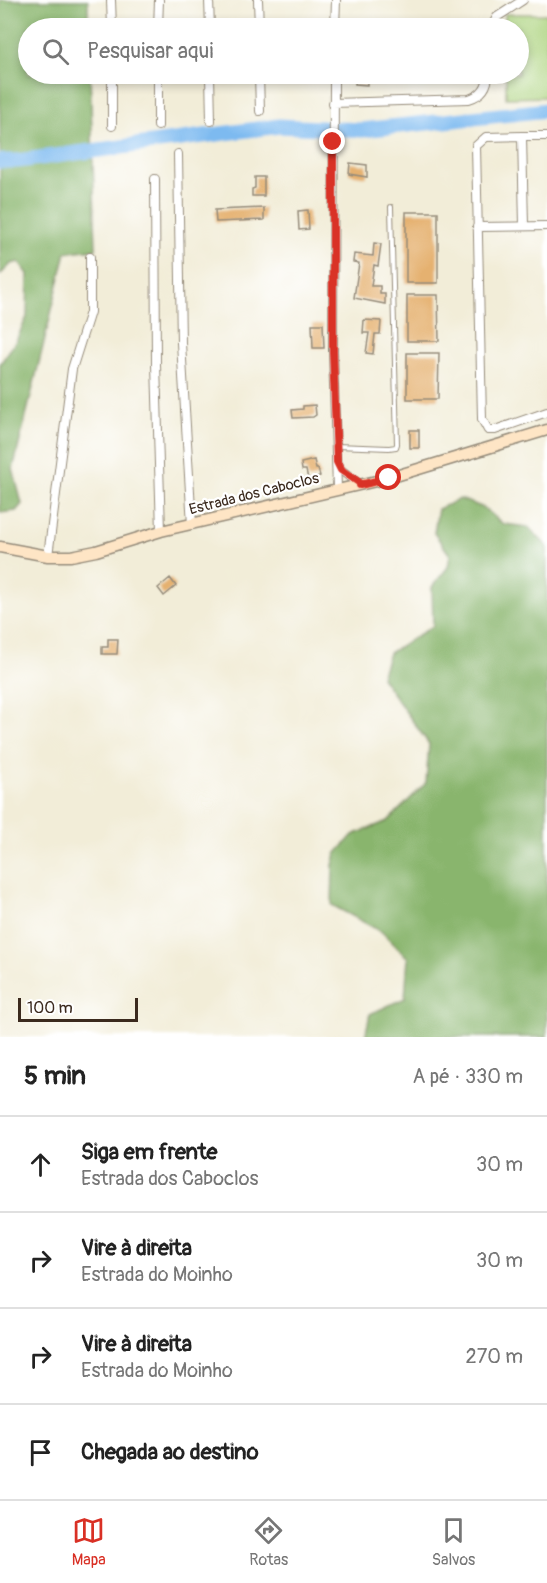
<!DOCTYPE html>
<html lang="pt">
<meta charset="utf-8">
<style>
:root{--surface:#fff;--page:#f6f6f6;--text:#222;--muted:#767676;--line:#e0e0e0;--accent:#d93025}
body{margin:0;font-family:Pangolin,sans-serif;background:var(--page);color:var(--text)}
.scale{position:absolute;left:18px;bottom:15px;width:120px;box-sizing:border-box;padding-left:6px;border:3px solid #3b2a1e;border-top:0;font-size:16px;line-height:21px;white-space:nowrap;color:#3b2a1e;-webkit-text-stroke:4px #fff;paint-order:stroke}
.stop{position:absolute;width:18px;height:18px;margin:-14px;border:4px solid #d93025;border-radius:50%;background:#fff}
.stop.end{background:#d93025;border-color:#fff;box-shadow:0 2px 6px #0008}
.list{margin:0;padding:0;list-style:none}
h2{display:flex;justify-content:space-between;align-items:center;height:78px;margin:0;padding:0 24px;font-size:26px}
h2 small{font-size:20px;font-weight:400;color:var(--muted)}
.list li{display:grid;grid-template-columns:39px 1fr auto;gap:18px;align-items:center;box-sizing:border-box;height:96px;padding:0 24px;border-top:2px solid var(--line)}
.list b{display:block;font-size:22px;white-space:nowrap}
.list p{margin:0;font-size:20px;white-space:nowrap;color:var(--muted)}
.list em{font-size:20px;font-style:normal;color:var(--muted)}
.icon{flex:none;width:33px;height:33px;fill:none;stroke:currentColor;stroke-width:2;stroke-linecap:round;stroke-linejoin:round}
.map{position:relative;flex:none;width:547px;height:1037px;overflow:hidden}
.search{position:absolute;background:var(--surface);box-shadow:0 3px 9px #0003;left:18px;right:18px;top:18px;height:66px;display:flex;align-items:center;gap:15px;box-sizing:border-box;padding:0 21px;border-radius:33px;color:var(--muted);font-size:22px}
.sheet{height:462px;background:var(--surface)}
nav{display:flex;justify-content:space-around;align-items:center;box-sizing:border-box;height:84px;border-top:2px solid var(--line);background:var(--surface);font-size:16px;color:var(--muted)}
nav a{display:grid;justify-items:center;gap:3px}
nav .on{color:var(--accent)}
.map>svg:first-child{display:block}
</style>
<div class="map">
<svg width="547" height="1037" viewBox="0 0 547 1037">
<rect width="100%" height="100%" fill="#fff"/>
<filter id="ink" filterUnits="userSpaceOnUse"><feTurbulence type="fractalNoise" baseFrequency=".0167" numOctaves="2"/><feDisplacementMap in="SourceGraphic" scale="12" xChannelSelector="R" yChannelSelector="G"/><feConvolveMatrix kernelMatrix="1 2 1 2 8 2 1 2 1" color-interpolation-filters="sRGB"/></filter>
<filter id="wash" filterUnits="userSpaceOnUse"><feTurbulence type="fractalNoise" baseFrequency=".008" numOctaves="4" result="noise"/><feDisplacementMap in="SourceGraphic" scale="24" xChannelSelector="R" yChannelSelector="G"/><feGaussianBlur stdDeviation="1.35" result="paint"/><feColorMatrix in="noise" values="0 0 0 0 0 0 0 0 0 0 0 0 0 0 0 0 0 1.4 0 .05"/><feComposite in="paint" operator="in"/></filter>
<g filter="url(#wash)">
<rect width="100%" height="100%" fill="#f2edd8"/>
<!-- green -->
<path fill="#acd37e" stroke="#747e4e" stroke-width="1.5" d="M505,14h42v83l-41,1v-24h12v-46h-13z"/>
<!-- forest -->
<path fill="#89b56d" stroke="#627046" stroke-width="1.5" d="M0,0h88v28h-60v46h62l6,175 -30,3 -53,217 9,35 -6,7 -16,2v-149l16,-23 11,-24 1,-43 -9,-12 -8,2 -11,11z
M460,499l24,9 19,16 25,3 19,19v491h-182l5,-23 35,-16 3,-40 -26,-26 -50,-27 1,-40 3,-11 17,-19 35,-14 38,-38 3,-39 -48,-67 8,-24 44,-27 -1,-39 16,-20 2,-12 -16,-22 4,-24z"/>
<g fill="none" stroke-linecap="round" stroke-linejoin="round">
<!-- river -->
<path stroke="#7dbaf0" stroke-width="15" d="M0,161h17l262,-35 83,4 185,-20"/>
</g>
<g id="blocks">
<!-- building -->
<path fill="#e5b16f" d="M356,74h11v11l-12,-1z
M350,163l17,2v12l-18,-3z
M255,177h9v19h-12v-7l3,-1z
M264,208v12l-48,2 -1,-12z
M308,210l1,19 -10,1 -1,-19z
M406,212h32v71h-32z
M374,243l7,1 -3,22 -4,-1 -3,21h9v8h5v10l-31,-6 5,-35 -6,-1 1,-8 19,2z
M407,295h31l1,46h-32z
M364,320l17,1 -1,13h-5l-2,20 -7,-1 3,-20h-6z
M312,324h11l1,24h-11z
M407,353h32l-1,46h-31z
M315,405l1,10 -3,2 -20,1 -1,-8 11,-1v-3z
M410,430h9v18h-9z
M314,460l2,9h2l2,7 -12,3 -2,-9h-4l-1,-7z
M170,578l6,8 -12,10 -6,-8z
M108,639h10l-1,15h-15v-7h6z"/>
</g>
</g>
<g filter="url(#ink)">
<use href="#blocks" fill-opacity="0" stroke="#968c7b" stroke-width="1.5"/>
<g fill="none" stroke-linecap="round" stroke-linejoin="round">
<!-- lane casing -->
<g stroke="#968c7b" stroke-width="6">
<path id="lane" d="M336,446l53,2 7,-1 1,-3 -6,-237"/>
</g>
<!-- street casing -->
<g stroke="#968c7b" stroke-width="10">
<path id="street" d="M111,0l1,28
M209,0l1,28
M258,0l1,28
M158,28l1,-28
M335,28l1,-28
M491,28l6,-11 26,-17
M112,74v52
M210,74l1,47
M259,74l1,37
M334,74l-1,277 4,139
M333,103l136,-4c13,-4 19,-12 19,-25
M158,126v-52
M522,136h25
M178,154l3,189 11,182
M155,179l1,185 5,167
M524,226l-2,-90 -36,1 -10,9 6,273 6,11h7l52,-18
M477,227l70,-1
M337,464l4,6 19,15
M48,556l24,-187 18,-57v-55"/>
</g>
<!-- secondary casing -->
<g stroke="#968c7b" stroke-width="13">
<path id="secondary" d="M0,547l48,9h23l25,-5 65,-20 228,-53 158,-48"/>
</g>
<!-- lane -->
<use href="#lane" stroke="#fff" stroke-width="4"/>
<!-- street -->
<use href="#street" stroke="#fff" stroke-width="8"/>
<!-- secondary -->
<use href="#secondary" stroke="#fee5c5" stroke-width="10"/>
</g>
</g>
<g fill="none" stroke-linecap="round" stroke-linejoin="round" filter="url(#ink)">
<!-- route -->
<path stroke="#d93025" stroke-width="8" d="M333,142v209l4,111 4,8 19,13v2l29,-7"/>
</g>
<g text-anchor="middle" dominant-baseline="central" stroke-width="4.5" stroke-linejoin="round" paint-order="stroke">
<!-- street labels -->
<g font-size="15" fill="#3b2a1e" stroke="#fff">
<text transform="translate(254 494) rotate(-14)">Estrada dos Caboclos</text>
</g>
</g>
</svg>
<div class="scale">100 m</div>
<div class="stop" style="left:389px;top:478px"></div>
<div class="stop end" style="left:333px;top:142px"></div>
<div class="search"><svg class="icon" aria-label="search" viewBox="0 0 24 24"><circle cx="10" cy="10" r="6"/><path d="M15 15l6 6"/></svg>Pesquisar aqui</div>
</div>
<section class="sheet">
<h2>5 min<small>A pé · 330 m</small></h2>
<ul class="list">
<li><svg class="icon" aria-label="ahead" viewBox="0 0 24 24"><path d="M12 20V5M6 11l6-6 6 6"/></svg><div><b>Siga em frente</b><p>Estrada dos Caboclos</p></div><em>30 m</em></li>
<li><svg class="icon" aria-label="right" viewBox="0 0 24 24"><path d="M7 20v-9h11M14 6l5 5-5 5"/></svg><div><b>Vire à direita</b><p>Estrada do Moinho</p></div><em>30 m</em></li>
<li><svg class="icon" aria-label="right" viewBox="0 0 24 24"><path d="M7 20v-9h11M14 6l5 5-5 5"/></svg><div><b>Vire à direita</b><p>Estrada do Moinho</p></div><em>270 m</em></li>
<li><svg class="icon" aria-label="arrive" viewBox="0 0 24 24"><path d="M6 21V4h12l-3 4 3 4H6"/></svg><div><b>Chegada ao destino</b></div></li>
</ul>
</section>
<nav>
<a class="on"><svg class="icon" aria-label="map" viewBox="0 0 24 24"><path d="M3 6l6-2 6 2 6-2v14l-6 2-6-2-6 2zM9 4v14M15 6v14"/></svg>Mapa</a>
<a><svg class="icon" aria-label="directions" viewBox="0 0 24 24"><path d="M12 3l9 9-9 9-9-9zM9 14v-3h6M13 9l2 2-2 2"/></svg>Rotas</a>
<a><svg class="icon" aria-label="saved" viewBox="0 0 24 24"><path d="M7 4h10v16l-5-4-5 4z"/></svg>Salvos</a>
</nav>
